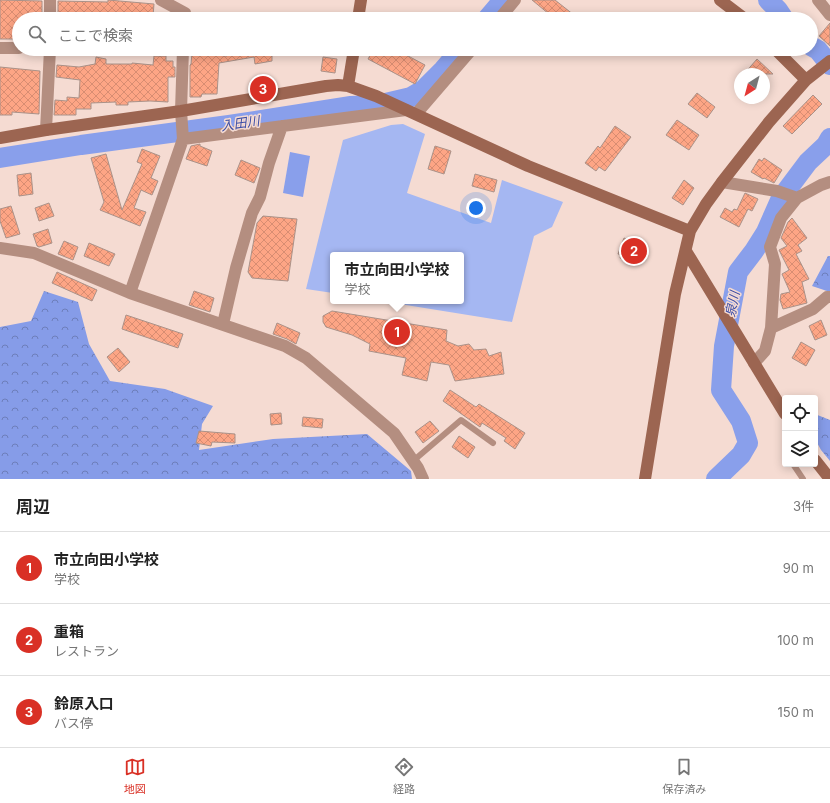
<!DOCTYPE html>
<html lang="ja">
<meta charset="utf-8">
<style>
:root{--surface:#fff;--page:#f2f2f2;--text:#222;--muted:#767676;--line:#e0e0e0;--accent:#d93025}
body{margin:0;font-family:Inter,"Noto Sans JP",sans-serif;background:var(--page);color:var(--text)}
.controls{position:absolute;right:12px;bottom:12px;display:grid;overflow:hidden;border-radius:4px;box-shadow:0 2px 10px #0003}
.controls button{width:36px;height:36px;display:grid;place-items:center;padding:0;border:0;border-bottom:1px solid var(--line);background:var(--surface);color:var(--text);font:20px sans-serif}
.compass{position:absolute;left:734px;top:68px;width:36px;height:36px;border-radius:50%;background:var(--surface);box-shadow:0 2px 10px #0003;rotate:216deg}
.you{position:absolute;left:476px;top:208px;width:14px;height:14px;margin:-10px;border:3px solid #fff;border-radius:50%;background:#1a73e8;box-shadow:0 0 0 6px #1a73e833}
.badge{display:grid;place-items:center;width:26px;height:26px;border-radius:50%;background:var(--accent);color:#fff;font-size:13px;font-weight:700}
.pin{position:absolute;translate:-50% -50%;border:2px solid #fff;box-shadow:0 1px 4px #0006}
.popup{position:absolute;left:330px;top:252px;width:134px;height:52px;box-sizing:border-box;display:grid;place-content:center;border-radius:4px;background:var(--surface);filter:drop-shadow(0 1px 3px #0005);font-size:13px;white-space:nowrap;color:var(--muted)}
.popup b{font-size:15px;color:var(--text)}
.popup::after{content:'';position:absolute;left:50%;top:100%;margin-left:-8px;border:8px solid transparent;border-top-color:var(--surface)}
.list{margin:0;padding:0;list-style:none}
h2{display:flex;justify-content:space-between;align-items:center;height:52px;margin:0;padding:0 16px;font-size:17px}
h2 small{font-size:13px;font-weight:400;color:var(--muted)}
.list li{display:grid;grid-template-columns:26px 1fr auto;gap:12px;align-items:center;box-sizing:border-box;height:72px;padding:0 16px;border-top:1px solid var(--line)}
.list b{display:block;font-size:15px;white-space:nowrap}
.list p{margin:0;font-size:13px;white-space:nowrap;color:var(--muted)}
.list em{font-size:13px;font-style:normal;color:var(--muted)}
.icon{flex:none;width:22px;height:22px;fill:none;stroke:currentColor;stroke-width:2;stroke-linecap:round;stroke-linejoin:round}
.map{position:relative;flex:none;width:830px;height:479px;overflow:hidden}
.search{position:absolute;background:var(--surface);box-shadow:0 2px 10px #0003;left:12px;right:12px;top:12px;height:44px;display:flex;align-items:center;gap:10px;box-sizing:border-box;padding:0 14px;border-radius:22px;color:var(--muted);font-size:15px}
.sheet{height:268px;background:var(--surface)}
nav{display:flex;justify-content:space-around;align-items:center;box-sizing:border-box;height:56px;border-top:1px solid var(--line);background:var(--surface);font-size:11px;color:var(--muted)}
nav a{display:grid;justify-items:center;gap:2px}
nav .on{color:var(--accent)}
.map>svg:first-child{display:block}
</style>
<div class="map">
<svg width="830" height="479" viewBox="0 0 830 479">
<defs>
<pattern id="forest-crowns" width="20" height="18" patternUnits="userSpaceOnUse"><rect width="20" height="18" fill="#869ce8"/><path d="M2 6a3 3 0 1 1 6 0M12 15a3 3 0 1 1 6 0" fill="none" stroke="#6d7eba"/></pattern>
<pattern id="building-cross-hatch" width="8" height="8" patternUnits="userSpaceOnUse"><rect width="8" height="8" fill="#fda585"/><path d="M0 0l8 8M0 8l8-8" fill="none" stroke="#d88d72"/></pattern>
</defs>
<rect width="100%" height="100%" fill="#f5dbd2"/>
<!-- forest -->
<path fill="url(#forest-crowns)" d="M828,256h2v36l-18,-6z
M44,291l34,11 11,42 21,37 55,8 48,17 -11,18 -3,26 74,-11 94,-5 44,37 1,8h-412v-152l31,-6z
M815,414l15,6v41l-9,-11 -6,-11z"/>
<!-- pitch -->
<path fill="#a5b7f2" d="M403,124l22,10 -18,59 84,30 11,-43 61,22 -11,25 -18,9 -22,86 -131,-21h80v-46h-128v38l-27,-4 37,-149 48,-15z"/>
<!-- water -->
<path fill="#899feb" d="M290,152l20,4 -7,41 -20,-4z"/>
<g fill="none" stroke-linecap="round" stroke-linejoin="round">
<!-- river -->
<path stroke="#899feb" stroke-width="20" d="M768,0l10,10 6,9
M487,19l16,-19
M811,46l7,4 12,15
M0,158l81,-13 148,-20 122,-19 26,-1 34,-8 12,-7 20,-20 18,-21
M716,479l25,-24 7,-12 -7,-22 -20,-31 3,-44 14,-74 16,-21 12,-19 15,-34 27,-36 18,-17 4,-7"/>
</g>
<!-- building -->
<path fill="url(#building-cross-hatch)" stroke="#aa9289" d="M0,0l42,1v18h-23l-1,20h-18z
M108,0l46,4 -1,12 -25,-1v1h-6v3h-64v-18l50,1z
M532,0h23l24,19h-24z
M830,23v23l-11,-10z
M226,49h46v12l-17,3 -1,-7 -35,6 -2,31h-15l-1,3h-11v-32l1,-1 1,-11 35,3z
M387,49h8l30,16 -10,19 -47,-25 5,-9 11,6z
M154,56h12v5h7v6h2v10h-7v25l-18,-1 -22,1v3h-12v-3l-25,1v6h-15v6h-22l1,-15 12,1v-4l12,1 1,-18 -24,-3 1,-12 22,2 16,-3 1,-7 10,2v5h26v-1l21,2z
M323,57l14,2 -2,14 -14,-2z
M757,59l16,15h-29z
M0,67l40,4 -1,43 -27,-2v3h-12z
M697,93l18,14 -8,11 -19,-14z
M813,95l9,9 -30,30 -9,-8z
M677,120l22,15 -10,15 -23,-15z
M615,126l16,11 -26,34 -6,-4 -3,4 -11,-8 13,-17 2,2z
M200,144v2l12,5 -5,15 -21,-7 5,-13z
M435,146l16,5 -7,23 -16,-5z
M142,149l18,7 -9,22 7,3 -6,14 -11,-5 -7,18 12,4 -6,14 -40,-16 4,-8 -13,-44 15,-4 16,56 20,-46 -5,-2z
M764,158l18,12 -8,13 -10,-5 -1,1 -12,-7 8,-13 3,2z
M241,160l19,8 -6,15 -19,-8z
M31,173l2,21 -14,2 -2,-21z
M475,174l22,6 -3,12 -22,-6z
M684,180l10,8 -11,17 -11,-7z
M745,193l13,6 -6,12 -4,-2 -9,18 -19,-10 5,-9 7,4 2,-3 3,1z
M49,203l5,13 -15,5 -4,-13z
M11,206l9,28 -14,4 -6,-17v-12z
M263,216l34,3 -9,62 -36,-3 -4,-6 9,-49z
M792,218l15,20 -9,7 4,6 -6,3 13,25 -7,3 5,21 -24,6 -3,-9 1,-6 9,-2 -8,-18 7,-4 -10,-20 8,-4 -6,-8 7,-16z
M48,229l4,14 -13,4 -2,-1 -4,-12z
M624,238l20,7 -1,2 3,2 -5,14 -4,-1v1l-17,-5 1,-3 -3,-1z
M64,241l14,6 -5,13 -15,-6z
M89,243l26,11 -6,12 -25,-10z
M57,272l40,18 -5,11 -40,-18z
M194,291l20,7 -4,14 -21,-7z
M332,311l115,19 -1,11 12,5 11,-2 5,6 12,-1 3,7 12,-4 3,22 -49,7 -6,-16 -18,-3 -4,19 -25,-6 4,-17 -37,-7 1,-7 -18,-9 -26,-8 -3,-5v-6z
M126,315l57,19 -5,14 -56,-19z
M821,320l6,15 -12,5 -6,-14z
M277,323l23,10 -4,11 -9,-5 -14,-5z
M801,342l14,8 -9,16 -14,-8z
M118,348l12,14 -11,10 -12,-15z
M450,390l26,17 3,-3 46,29 -10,16 -11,-8 2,-3 -24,-15 -2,4 -37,-26z
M281,413l1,11 -11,1 -1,-11z
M303,417l20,2 -1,9 -20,-2z
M430,421l9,10 -16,12 -8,-11z
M199,431l36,3v9l-23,-1 -1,4 -15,-3z
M459,436l16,11 -7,11 -16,-11z"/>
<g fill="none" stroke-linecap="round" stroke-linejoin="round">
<!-- lane -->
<path stroke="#b48e80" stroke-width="6" d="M413,461l48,-41 32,23
M793,464l10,15"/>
<!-- street -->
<path stroke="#b48e80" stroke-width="12" d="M161,0l24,13 -1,6
M818,0l12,15
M50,19v-19
M499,19l16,-19
M0,48h19
M41,49h142
M416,114l56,-65
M46,130l4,-81
M183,139l223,-29
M722,182l55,9 20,7
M0,248l34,5 96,40 155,53 21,12 88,75 24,35 5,11
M130,293l53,-154 -2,-28 2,-62
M223,324l13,-56 16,-55 8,-16 9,-34 13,-37
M771,328l42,-19 14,-12h3
M754,363l11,-12 6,-23 4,-64 -5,-17 11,-29 16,-20 24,-13 9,-3"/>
<!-- secondary -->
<path stroke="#9c6551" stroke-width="12" d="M720,0l25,19
M358,19l3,-19
M775,49l31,31
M348,86l6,-37
M0,138l46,-8 135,-19 145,-25 12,-1 10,1 28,10 152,70 162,65
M686,251l99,163
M815,460l15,19
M645,479l30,-185 15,-63 16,-27 16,-22 47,-60 37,-42 24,-19"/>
</g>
<g text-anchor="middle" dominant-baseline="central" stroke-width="3" stroke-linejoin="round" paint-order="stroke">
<!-- water labels -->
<g font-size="13" font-style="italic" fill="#3b4da6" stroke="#f5dbd2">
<text transform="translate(240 123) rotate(-8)">入田川</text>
<text transform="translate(732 304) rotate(-79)">泉川</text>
</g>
</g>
</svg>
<div class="controls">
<button><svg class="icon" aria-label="locate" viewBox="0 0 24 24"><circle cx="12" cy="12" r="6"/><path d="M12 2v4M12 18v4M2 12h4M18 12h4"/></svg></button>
<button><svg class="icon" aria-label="layers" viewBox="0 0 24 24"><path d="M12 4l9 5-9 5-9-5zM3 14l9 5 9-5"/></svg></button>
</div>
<svg class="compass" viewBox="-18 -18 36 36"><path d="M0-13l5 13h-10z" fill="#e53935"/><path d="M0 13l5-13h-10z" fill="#767676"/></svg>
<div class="you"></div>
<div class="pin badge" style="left:397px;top:332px">1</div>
<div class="popup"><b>市立向田小学校</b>学校</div>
<div class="pin badge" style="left:634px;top:251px">2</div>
<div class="pin badge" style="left:263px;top:89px">3</div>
<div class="search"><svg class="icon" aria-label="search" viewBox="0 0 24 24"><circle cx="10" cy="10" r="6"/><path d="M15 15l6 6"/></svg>ここで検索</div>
</div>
<section class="sheet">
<h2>周辺<small>3件</small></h2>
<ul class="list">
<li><span class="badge">1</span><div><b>市立向田小学校</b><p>学校</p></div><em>90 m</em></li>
<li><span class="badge">2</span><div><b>重箱</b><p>レストラン</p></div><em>100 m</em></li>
<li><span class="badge">3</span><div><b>鈴原入口</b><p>バス停</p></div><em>150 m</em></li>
</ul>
</section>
<nav>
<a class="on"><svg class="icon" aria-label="map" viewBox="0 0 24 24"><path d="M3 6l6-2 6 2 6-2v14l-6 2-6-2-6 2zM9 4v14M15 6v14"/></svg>地図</a>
<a><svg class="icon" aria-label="directions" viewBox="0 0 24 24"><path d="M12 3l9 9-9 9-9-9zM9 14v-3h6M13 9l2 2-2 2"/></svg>経路</a>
<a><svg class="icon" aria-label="saved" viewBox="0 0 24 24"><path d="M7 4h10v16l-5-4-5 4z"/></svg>保存済み</a>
</nav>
